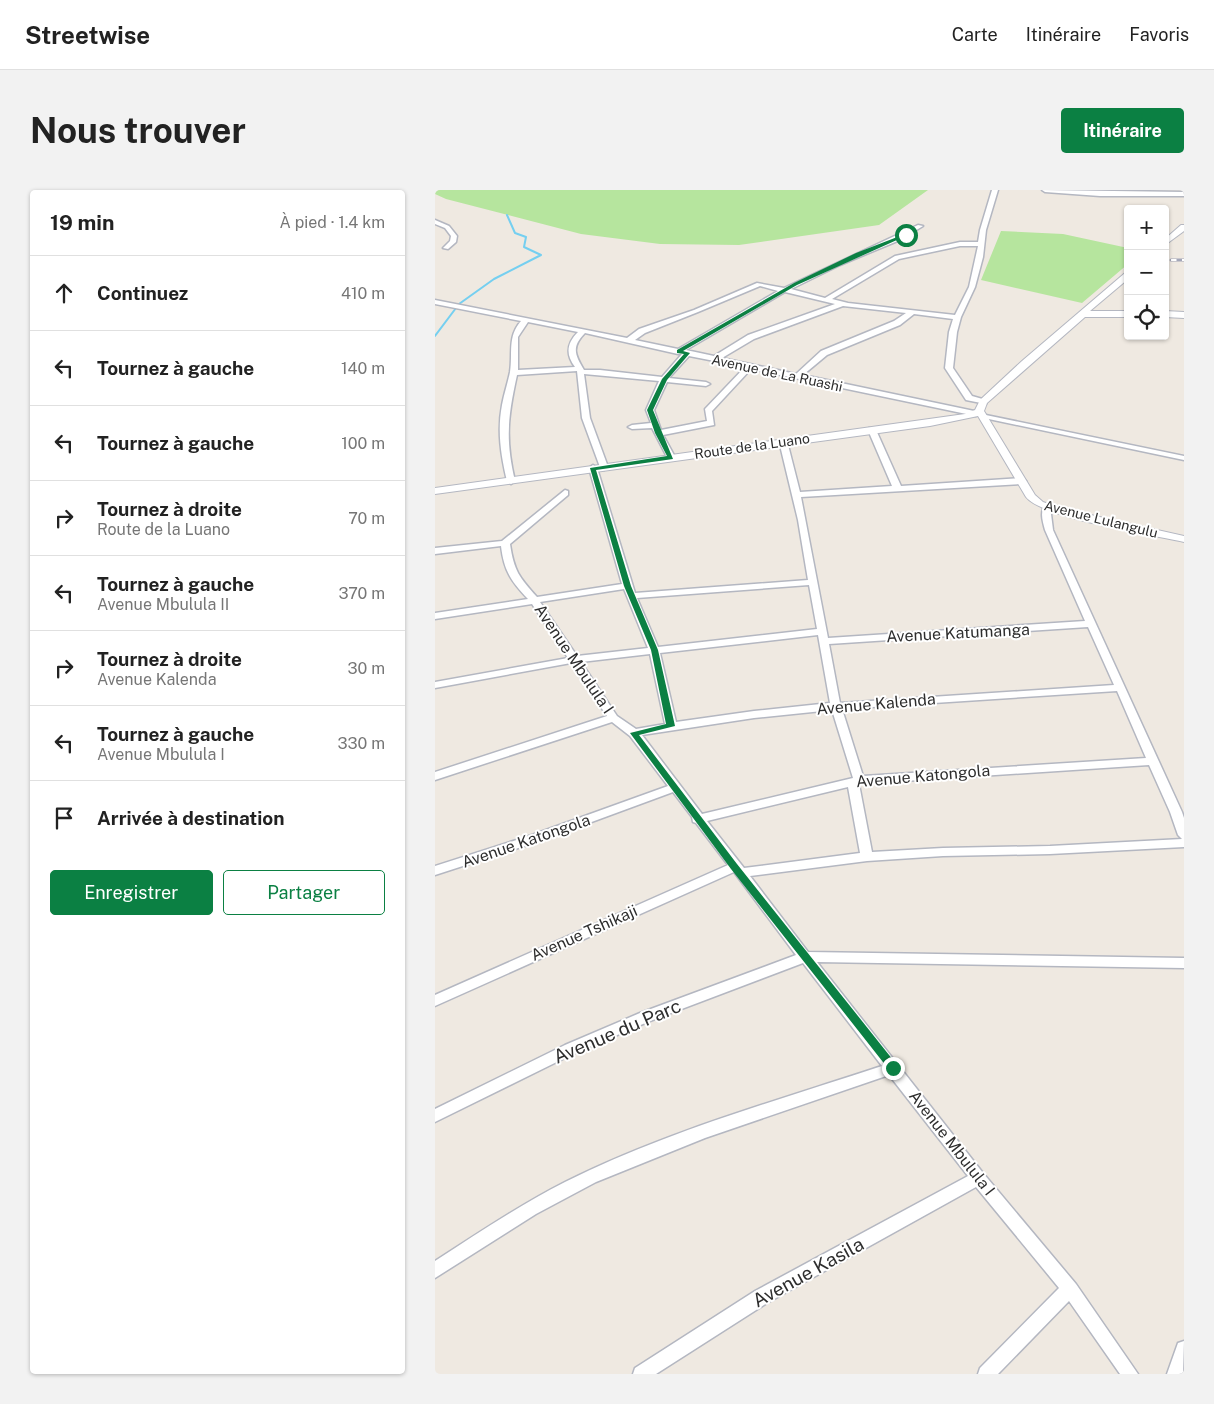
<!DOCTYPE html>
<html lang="fr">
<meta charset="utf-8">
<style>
:root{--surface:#fff;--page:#f2f2f2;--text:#222;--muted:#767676;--line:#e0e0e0;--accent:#0b8043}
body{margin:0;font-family:"Public Sans",sans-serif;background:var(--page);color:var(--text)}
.controls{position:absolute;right:15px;top:15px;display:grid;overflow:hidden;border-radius:5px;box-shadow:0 1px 4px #0004}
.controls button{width:45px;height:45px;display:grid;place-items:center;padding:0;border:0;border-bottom:1px solid var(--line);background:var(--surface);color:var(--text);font:25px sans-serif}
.stop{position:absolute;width:15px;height:15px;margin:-11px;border:4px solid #0b8043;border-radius:50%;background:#fff}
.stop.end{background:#0b8043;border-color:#fff;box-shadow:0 1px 5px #0008}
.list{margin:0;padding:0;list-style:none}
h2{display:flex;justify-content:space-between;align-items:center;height:65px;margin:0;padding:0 20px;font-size:21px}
h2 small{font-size:16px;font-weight:400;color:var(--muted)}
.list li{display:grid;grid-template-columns:32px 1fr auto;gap:15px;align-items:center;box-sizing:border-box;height:75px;padding:0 20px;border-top:1px solid var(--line)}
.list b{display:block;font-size:19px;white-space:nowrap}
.list p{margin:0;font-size:16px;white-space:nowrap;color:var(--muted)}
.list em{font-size:16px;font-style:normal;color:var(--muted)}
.actions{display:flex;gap:10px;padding:15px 20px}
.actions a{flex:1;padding:11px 0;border:1px solid var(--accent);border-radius:5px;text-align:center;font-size:18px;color:var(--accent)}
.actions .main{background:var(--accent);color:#fff}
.icon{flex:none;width:28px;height:28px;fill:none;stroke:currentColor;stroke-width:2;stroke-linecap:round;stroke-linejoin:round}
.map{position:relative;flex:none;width:749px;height:1184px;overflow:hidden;border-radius:5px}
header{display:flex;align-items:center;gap:30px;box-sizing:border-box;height:70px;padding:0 25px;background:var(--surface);border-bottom:1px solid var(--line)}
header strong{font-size:24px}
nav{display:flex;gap:28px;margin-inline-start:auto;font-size:18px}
.intro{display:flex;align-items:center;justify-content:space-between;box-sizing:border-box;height:120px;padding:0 30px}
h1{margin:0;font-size:35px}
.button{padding:12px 22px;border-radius:5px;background:var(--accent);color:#fff;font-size:18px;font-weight:700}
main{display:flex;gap:30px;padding:0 30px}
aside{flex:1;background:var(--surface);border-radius:5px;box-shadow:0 1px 4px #0004}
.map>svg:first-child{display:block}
</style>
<header>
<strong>Streetwise</strong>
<nav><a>Carte</a><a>Itinéraire</a><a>Favoris</a></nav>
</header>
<div class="intro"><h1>Nous trouver</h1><a class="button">Itinéraire</a></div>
<main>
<aside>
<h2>19 min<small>À pied · 1.4 km</small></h2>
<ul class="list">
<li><svg class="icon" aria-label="ahead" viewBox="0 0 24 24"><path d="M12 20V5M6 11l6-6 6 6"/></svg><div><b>Continuez</b></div><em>410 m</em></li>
<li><svg class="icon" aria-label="left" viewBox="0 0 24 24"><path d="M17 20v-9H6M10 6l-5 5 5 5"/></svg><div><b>Tournez à gauche</b></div><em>140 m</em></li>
<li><svg class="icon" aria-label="left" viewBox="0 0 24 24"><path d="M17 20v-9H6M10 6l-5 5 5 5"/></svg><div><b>Tournez à gauche</b></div><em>100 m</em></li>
<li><svg class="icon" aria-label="right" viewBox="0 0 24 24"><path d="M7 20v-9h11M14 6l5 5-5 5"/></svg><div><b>Tournez à droite</b><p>Route de la Luano</p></div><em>70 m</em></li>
<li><svg class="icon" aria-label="left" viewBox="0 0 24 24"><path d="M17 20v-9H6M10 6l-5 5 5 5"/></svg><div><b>Tournez à gauche</b><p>Avenue Mbulula II</p></div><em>370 m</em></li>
<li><svg class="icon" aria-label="right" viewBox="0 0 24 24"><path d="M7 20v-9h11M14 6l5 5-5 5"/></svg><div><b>Tournez à droite</b><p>Avenue Kalenda</p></div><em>30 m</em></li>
<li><svg class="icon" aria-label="left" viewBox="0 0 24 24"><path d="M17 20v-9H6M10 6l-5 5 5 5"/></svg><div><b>Tournez à gauche</b><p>Avenue Mbulula I</p></div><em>330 m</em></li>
<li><svg class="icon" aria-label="arrive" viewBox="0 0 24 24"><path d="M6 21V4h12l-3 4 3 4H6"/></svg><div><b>Arrivée à destination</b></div></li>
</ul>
<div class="actions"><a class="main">Enregistrer</a><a>Partager</a></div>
</aside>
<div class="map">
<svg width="749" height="1184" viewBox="0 0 749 1184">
<rect width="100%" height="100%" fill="#efe9e1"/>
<!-- green -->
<path fill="#b6e59e" d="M0,0h493l-49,35 -140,20 -79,-1 -79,-10 -135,-35 -11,-5z
M566,41l62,3 65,14v16l-46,39 -101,-23z"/>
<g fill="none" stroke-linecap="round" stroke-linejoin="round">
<!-- stream -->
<path stroke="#75cff0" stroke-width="2" d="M0,146l24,-32 35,-25 47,-24 -17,-8 2,-10 -11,-4 -8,-18"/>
<!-- minor casing -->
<g stroke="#b4b7c1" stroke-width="3">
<path id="minor" d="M557,0h6l-12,40 -3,27 -8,30 -14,30 -4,15 -4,36 19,28 14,4v4l-20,-4 -21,-32 4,-36 4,-13 -39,-5 -14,11 -73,30 -24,20 176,37 1,2 -4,2 -225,-47 -39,42 2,14 -51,10 12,22 -4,2 -4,-2 -15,-29 -20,1 -4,-2 4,-2 19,-2 -5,-13 13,-29 -75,-7 6,44 18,49 -4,3 -4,-3 -18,-49 -5,-47 -60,4c-9,41 -12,64 -2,106l-4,3 -4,-3c-6,-25 -10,-50 -5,-76 2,-11 6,-23 8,-33 3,-19 -3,-35 11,-51l-86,-17v-4l192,38 12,-9 55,-19 63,-27 27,5 134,-63 5,1 -23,14 -60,25 -49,24 34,9 70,-42 65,-14h18l2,-12zM525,56h18l-9,41 -14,28 -107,-12 -16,-4 67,-40zM325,96l18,5 -100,58 -43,-9 10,-7 53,-21zM350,102l50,12 -87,31 -34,21 -28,-6zM408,116l63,7 -12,8 -73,30 -25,23 -74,-16 32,-19zM93,132l50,10c-11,11 -13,22 -3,35l-57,3v-33zM150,143l93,21h4l-20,23 -62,-7h-16c-9,-15 -13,-23 1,-37zM254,166l56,11 -40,42 2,12 -46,9 -7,-20 13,-28 39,4 4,-2 -4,-2 -37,-4z
M607,0l142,2v4h-84l-55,-4z
M0,30l14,6 8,10 -1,6 -8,7 -5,-1 7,-7 1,-5 -6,-8 -10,-4z
M546,224l203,42v4l-200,-42h-3z
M434,238l7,2 25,56 121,-8 4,3 -4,3 -221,13 27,141 257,-17 -40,-91c-2,-8 -5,-16 -1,-24h6l3,24 129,282 2,6v29l-134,7 -107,2 -76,5 -117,15 58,76 376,6v10l-367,-6 166,211 93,111 62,90h-18l-51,-73 -71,73h-20l2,-6 79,-80 -83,-101 -209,116 -111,71h-23l2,-6 120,-77 213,-115 -79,-101 -184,63 -109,44 -60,32 -101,64v-17c42,-27 85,-56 130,-79 100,-50 211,-81 317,-116l-79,-103 -153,58 -75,32 -140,69v-13l130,-64 75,-32 156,-58 -62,-83 -299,134v-11l293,-130 -32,-42 -3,-1 -1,-5 -19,-25 -133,49 -105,34v-9l97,-31 136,-49 -38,-50 -18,-14 -177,58v-8l172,-56 -36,-53 -136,25v-6l133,-24 -36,-54 -97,15v-6l93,-14c-17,-18 -24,-28 -27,-53l-66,8v-6l67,-7 63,-51 3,1v4l-58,49c4,27 9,33 27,53l85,-13 -33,-116 4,-3 4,3 38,125 173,-13 -10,-60 -19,-79 4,-2 4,2 13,51 92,-6 -24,-56zM374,395l8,44 -159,18 -21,-49zM189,399l24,59 -71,8 -37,-54zM653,437l26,58 -274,18 -11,-59zM383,445l12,68 -76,8 -78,11 -16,-69zM215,464l15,70 -29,5 -19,-13 -36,-54zM682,501l29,67 -283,18 -21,-67zM397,520l21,68 -151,36 -60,-79 112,-17zM714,575l21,47 8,23 4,4 -132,7 -107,2 -71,4 -13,-68zM413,597l12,66 -116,15 -37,-47z
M749,1151l-1,33h-16l11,-31z"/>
</g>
<!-- tertiary casing -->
<g stroke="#b4b7c1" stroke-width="2">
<path id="tertiary" d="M746,35h3v6l-19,14v-6z
M690,83h3v6l-38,32h38v6h-43l-98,86 -3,8 51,84 8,7 17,6 124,28v6c-31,-7 -142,-24 -158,-45l-48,-81 -48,10 -495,68v-6l530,-74 10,-4 5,-10 42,-39z
M730,121l19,1v6l-19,-1z"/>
</g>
<!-- minor -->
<use href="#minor" fill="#fff" fill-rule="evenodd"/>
<!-- tertiary -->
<use href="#tertiary" fill="#fff" fill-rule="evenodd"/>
<!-- rail casing -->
<g stroke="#a3a6b8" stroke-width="3">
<path id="rail" d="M736,70h13"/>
</g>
<!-- rail -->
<use href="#rail" stroke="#fff" stroke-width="2" stroke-dasharray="5.5" stroke-linecap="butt"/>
</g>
<!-- route -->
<path fill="#0b8043" d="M470,44l3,1 -111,50 -114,66 7,2 -23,27 -14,30 20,49 -77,11 35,116 27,64 17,76 -36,9 98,129 160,201v6h-7l-159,-202 -101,-136 36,-9 -15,-74 -27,-64 -34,-118 77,-12 -12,-23 -8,-23 15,-31 22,-25 -7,-1v-3l117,-67 62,-30z"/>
<g text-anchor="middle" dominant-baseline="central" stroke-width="4" stroke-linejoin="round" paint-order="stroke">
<!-- far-street labels -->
<g font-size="14" fill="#2e2e2e" stroke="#fff">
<text transform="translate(342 183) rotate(12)">Avenue de La Ruashi</text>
<text transform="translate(317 256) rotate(-8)">Route de la Luano</text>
<text transform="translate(666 329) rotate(14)">Avenue Lulangulu</text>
</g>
<!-- street labels -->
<g font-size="16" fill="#2e2e2e" stroke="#fff">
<text transform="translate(523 443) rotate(-3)">Avenue Katumanga</text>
<text transform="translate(139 469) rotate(56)">Avenue Mbulula I</text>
<text transform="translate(441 514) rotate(-5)">Avenue Kalenda</text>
<text transform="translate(488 586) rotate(-5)">Avenue Katongola</text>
<text transform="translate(91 651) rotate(-19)">Avenue Katongola</text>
<text transform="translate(149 743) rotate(-24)">Avenue Tshikaji</text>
<text transform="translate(517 953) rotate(52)">Avenue Mbulula I</text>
</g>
<!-- near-street labels -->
<g font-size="19" fill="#2e2e2e" stroke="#fff">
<text transform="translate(182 841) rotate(-23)">Avenue du Parc</text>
<text transform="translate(373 1082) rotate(-29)">Avenue Kasila</text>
</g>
</g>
</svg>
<div class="controls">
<button>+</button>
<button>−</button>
<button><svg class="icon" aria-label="locate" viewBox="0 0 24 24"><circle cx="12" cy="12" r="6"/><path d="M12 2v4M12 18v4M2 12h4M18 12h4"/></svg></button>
</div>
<div class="stop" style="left:471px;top:45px"></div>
<div class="stop end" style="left:458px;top:878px"></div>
</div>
</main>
